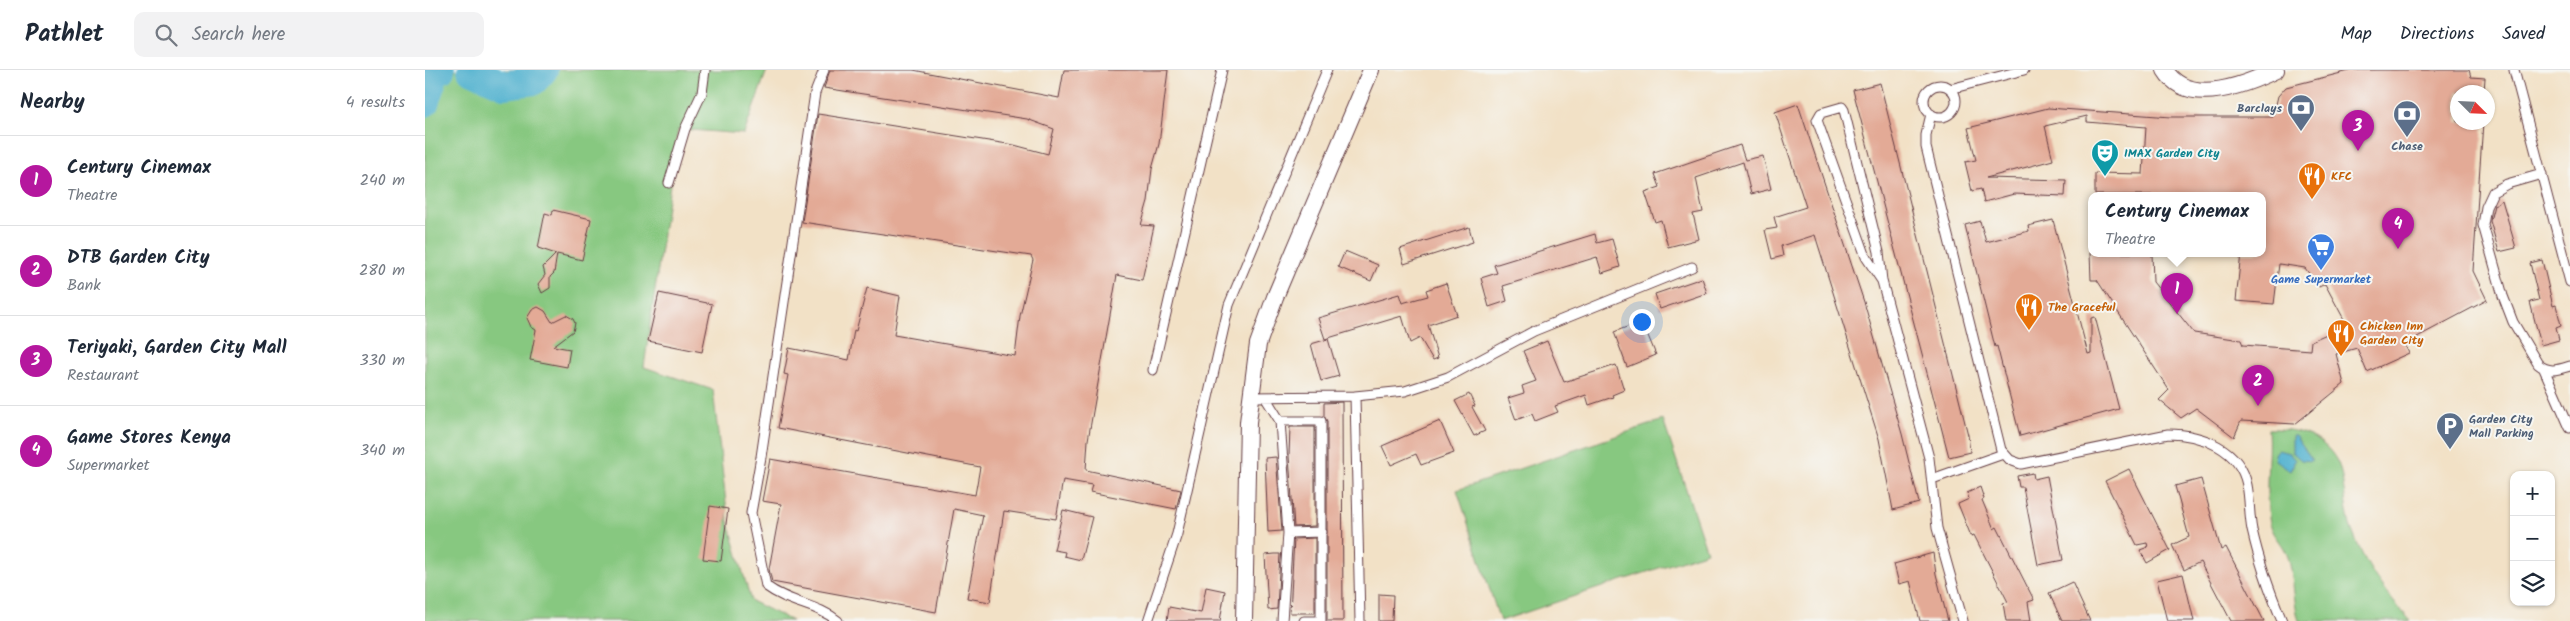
<!DOCTYPE html>
<meta charset="utf-8">
<style>
:root{--surface:#fff;--page:#f2f2f3;--text:#1f2937;--muted:#747a83;--line:#e0e1e3;--accent:#b5179e}
body{margin:0;font-family:Kalam,sans-serif;background:var(--page);color:var(--text)}
.controls{position:absolute;right:15px;bottom:15px;display:grid;overflow:hidden;border-radius:10px;box-shadow:0 1px 4px #0004}
.controls button{width:45px;height:45px;display:grid;place-items:center;padding:0;border:0;border-bottom:1px solid var(--line);background:var(--surface);color:var(--text);font:25px sans-serif}
.compass{position:absolute;left:2025px;top:15px;width:45px;height:45px;border-radius:50%;background:var(--surface);box-shadow:0 1px 4px #0004;rotate:114deg}
.you{position:absolute;left:1216px;top:251px;width:18px;height:18px;margin:-12px;border:4px solid #fff;border-radius:50%;background:#1a73e8;box-shadow:0 0 0 8px #1a73e833}
.badge{display:grid;place-items:center;width:32px;height:32px;border-radius:50%;background:var(--accent);color:#fff;font-size:16px;font-weight:700}
.pin{position:absolute;translate:-50% -41px;filter:drop-shadow(0 1px 2px #0008)}
.pin::after{content:'';position:absolute;top:26px;width:18px;height:15px;background:inherit;clip-path:polygon(0 0,100% 0,50% 100%)}
.popup{position:absolute;left:1663px;top:122px;width:178px;height:65px;box-sizing:border-box;display:grid;place-content:center;border-radius:10px;background:var(--surface);filter:drop-shadow(0 1px 4px #0005);font-size:16px;white-space:nowrap;color:var(--muted)}
.popup b{font-size:19px;color:var(--text)}
.popup::after{content:'';position:absolute;left:50%;top:100%;margin-left:-10px;border:10px solid transparent;border-top-color:var(--surface)}
.list{margin:0;padding:0;list-style:none}
h2{display:flex;justify-content:space-between;align-items:center;height:65px;margin:0;padding:0 20px;font-size:21px}
h2 small{font-size:16px;font-weight:400;color:var(--muted)}
.list li{display:grid;grid-template-columns:32px 1fr auto;gap:15px;align-items:center;box-sizing:border-box;height:90px;padding:0 20px;border-top:1px solid var(--line)}
.list b{display:block;font-size:19px;white-space:nowrap}
.list p{margin:0;font-size:16px;white-space:nowrap;color:var(--muted)}
.list em{font-size:16px;font-style:normal;color:var(--muted)}
.icon{flex:none;width:28px;height:28px;fill:none;stroke:currentColor;stroke-width:2;stroke-linecap:round;stroke-linejoin:round}
.map{position:relative;flex:none;width:2145px;height:551px;overflow:hidden}
header{display:flex;align-items:center;gap:30px;box-sizing:border-box;height:70px;padding:0 25px;background:var(--surface);border-bottom:1px solid var(--line)}
header strong{font-size:24px}
nav{display:flex;gap:28px;margin-inline-start:auto;font-size:18px}
.search{width:350px;height:45px;background:var(--page);display:flex;align-items:center;gap:12px;box-sizing:border-box;padding:0 18px;border-radius:10px;color:var(--muted);font-size:19px}
main{display:flex}
aside{flex:1;background:var(--surface)}
.map>svg:first-child{display:block}
</style>
<header>
<strong>Pathlet</strong>
<div class="search"><svg class="icon" aria-label="search" viewBox="0 0 24 24"><circle cx="10" cy="10" r="6"/><path d="M15 15l6 6"/></svg>Search here</div>
<nav><a>Map</a><a>Directions</a><a>Saved</a></nav>
</header>
<main>
<aside>
<h2>Nearby<small>4 results</small></h2>
<ul class="list">
<li><span class="badge">1</span><div><b>Century Cinemax</b><p>Theatre</p></div><em>240 m</em></li>
<li><span class="badge">2</span><div><b>DTB Garden City</b><p>Bank</p></div><em>280 m</em></li>
<li><span class="badge">3</span><div><b>Teriyaki, Garden City Mall</b><p>Restaurant</p></div><em>330 m</em></li>
<li><span class="badge">4</span><div><b>Game Stores Kenya</b><p>Supermarket</p></div><em>340 m</em></li>
</ul>
</aside>
<div class="map">
<svg width="2145" height="551" viewBox="0 0 2145 551">
<rect width="100%" height="100%" fill="#f6f6f2"/>
<filter id="ink" filterUnits="userSpaceOnUse"><feTurbulence type="fractalNoise" baseFrequency=".02" numOctaves="2"/><feDisplacementMap in="SourceGraphic" scale="10" xChannelSelector="R" yChannelSelector="G"/><feConvolveMatrix kernelMatrix="1 2 1 2 8 2 1 2 1" color-interpolation-filters="sRGB"/></filter>
<filter id="wash" filterUnits="userSpaceOnUse"><feTurbulence type="fractalNoise" baseFrequency=".0096" numOctaves="4" result="noise"/><feDisplacementMap in="SourceGraphic" scale="20" xChannelSelector="R" yChannelSelector="G"/><feGaussianBlur stdDeviation="1.12" result="paint"/><feColorMatrix in="noise" values="0 0 0 0 0 0 0 0 0 0 0 0 0 0 0 0 0 1.4 0 .05"/><feComposite in="paint" operator="in"/></filter>
<g filter="url(#wash)">
<rect width="100%" height="100%" fill="#f2e1c6"/>
<!-- green -->
<path fill="#87c880" stroke="#687456" d="M0,0h342l-23,64 -66,-5 -34,238 69,23 15,130 23,81 41,20h-367z
M1238,350l44,132 -207,69 -43,-131z
M1843,359c27,-1 55,6 69,32 7,12 8,50 14,67 13,36 33,65 60,93h-112c-6,-21 -5,-44 -11,-64 -6,-17 -17,-21 -19,-40 -5,-30 1,-59 -1,-88z"/>
<!-- water -->
<path fill="#50b1cf" stroke="#4d687d" d="M1867,366h3l16,22v3l-10,-1 -9,-8z
M1853,380l11,3 6,7 -4,11 -15,-11 -1,-6z"/>
<g fill="none" stroke-linecap="round" stroke-linejoin="round">
<!-- river -->
<path stroke="#50b1cf" stroke-width="28" d="M46,0l33,15 30,-4 10,-11
M0,33l10,-30 6,-3"/>
</g>
<g id="blocks">
<!-- building -->
<path fill="#e3aa96" d="M405,0h83l146,28 5,-28h104l-9,74 -7,25 -4,32 -7,24 13,1 -12,54 -25,-5 -29,165 -2,30 95,20 -5,19 -86,-17 2,-7 -29,-5 -7,39 -52,-8 -14,91 -23,-4 16,-83 -29,-6 -18,103 -164,-30 -3,-13 12,-65 -19,-3 8,-42 205,36 5,-28 -202,-39 10,-53 -4,-1 5,-26 60,12 5,-30 2,1 11,-43 33,8 -6,39 121,21 5,-40 13,-56 -2,-4 -229,-34 16,-108 196,31 34,9 6,-25 -27,-10 -203,-31z
M1928,0h116l2,7 14,1 -1,14h-27v30h26l-10,149 14,29 -83,44 5,9 -42,19 -10,-24 -21,6 8,30 -49,40 -54,-3 -7,16 -38,-29 -15,10 -22,-18 10,-10 -72,-110h-6l-1,-27h62l1,29 41,51 47,7 2,5 67,5 1,-9 36,-16 -22,-41 -6,3 -14,-19 -26,-4 -5,40 -38,-3 5,-48h21v-58h-167v-22l48,1 3,-47 -59,-5v-6l-42,10 8,34 -67,18 80,2 -1,16 -51,-2 -30,8 -3,-13 -9,2 -7,-29 11,-2 -8,-32 80,-20 123,9h102l5,-21 8,-9z
M1455,13l88,352 2,17 -21,5 -96,-367z
M1373,34l66,198 38,132 17,69 -26,7 -14,-71 -64,-204 -34,11 2,10 -11,3 -7,-29 12,-2 -3,-11 32,-10 -31,-95z
M1315,75l5,15 18,-4 8,33 -20,5 -8,-32 -47,16 7,34 -10,2 6,25 -31,8 -7,-27 -6,2 -10,-30 15,-5 -5,-13z
M2077,130l14,48 -17,4 -9,-31 4,-16z
M128,140l38,9 -9,41 -25,-6 -3,19 -4,4v11l-8,5 -4,-9 7,-9 -2,-8 13,-13 -18,-6 7,-35 7,2z
M1628,150l35,134 3,-1v-35l4,-1 24,92 -99,27 -23,-90 -2,1 -30,-122 15,-4 6,21 43,-11 -1,-5z
M1044,157l4,15 -69,22 -4,-15z
M1170,164l2,9 15,-4 8,28 -18,6 -5,-16 -94,29 4,15 -18,6 -8,-29 16,-5 -3,-8z
M920,181l33,14 -7,16 -33,-14z
M2117,190l11,46 3,-1 5,20 -5,2 3,13 -18,5 -11,-43 9,-2 -9,-37z
M1277,208l5,15 -47,16 -5,-15z
M1021,213l11,32 -29,10 10,33 -5,2 -13,-22 -10,5 -8,-27 -77,23 -7,-21 81,-24 3,9 26,-7 -2,-6z
M234,223l53,11 -10,48 -54,-11z
M113,237l7,4 7,11 14,-7 7,4 2,4 -2,8 -20,15 17,3 -3,18 -37,-7 6,-30 -5,-3 -4,-9 5,-8z
M1217,251l14,34 -29,12 -13,-35z
M903,269l11,37 -18,5 -10,-37z
M1122,271l17,41 52,-17 8,25 -12,5 1,2 -24,8 -3,-10 -31,11 3,6 -23,9 -3,-7 -16,6 -8,-22 16,-5 -2,-7 14,-5 -13,-30z
M1044,324l6,12 -3,1 13,24 -11,5 -19,-35z
M917,332l1,219h-16v-200l-3,-5v-13z
M1015,351l14,32 -33,12 -5,-11 -25,11 -9,-19z
M865,357h25v99l-21,1 -5,-71z
M851,387l6,74 -14,1 -3,-74z
M1704,399l41,81 -23,13 -7,-13 8,-3 -1,-4 -10,2 -32,-64z
M1608,403l1,6 13,-3 16,84 -25,5 -15,-78h-4l-2,-11z
M1776,409l20,71 5,-3 38,74h-33l-31,-59 -16,8 -12,-25 17,-8 -14,-51z
M1555,417l4,12 -2,1 12,29 3,-2 37,73 -6,2 3,19h-25l-3,-18 5,-1 -34,-67 -3,1 -13,-32 11,-5 -2,-6z
M285,436l18,3 -7,52 -18,-2z
M638,440l29,7 -11,43 -17,-4 1,-4 -11,-2z
M890,468v75h-25l4,-74z
M1508,483l3,21 12,47h-28l-10,-40 -11,3 -5,-20z
M850,484h5l-3,55 -9,1 -3,-55z
M1758,504l11,47h-27l-10,-41z
M1647,512l18,39h-28l-13,-28z
M781,517l19,4 -5,30h-53l2,-14 32,6z
M954,524l14,1 -1,26h-13z"/>
</g>
</g>
<g filter="url(#ink)">
<use href="#blocks" fill-opacity="0" stroke="#633c42" stroke-width="1"/>
<g fill="none" stroke-linecap="round" stroke-linejoin="round">
<!-- service casing -->
<g stroke="#633c42" stroke-width="11">
<path id="service" d="M399,0l-9,23 -54,364 -10,56 15,73c24,18 51,18 72,35
M2089,0l56,212
M1499 31a16 16 0 1 1 32 0a16 16 0 1 1-32 0Z
M1525,19l74,-19
M1506,44l-5,21v12l75,303 9,10 11,4 147,-30c34,0 72,15 79,51 3,15 2,30 5,45 7,31 18,62 30,91
M2117,104l-35,10 -14,8 -7,15 -3,18 20,71 10,26 25,42c11,9 19,6 32,2
M244,113l16,-54 17,-36 3,-23
M1457,211l-16,-24 -49,-137 4,-7 21,-6 2,3 35,142 3,29 47,177 8,70 26,93
M2119,299l26,59
M728,300l69,-300
M930,326l50,-5 43,-14 86,-46 158,-64
M825,327l105,-1 5,225
M840,327l15,24 8,112 -6,88
M855,351h41v200
M1507,409l71,-25
M863,463l34,-1
M723,551l29,-87 52,-229 98,-235
M879,551h17"/>
</g>
<!-- minor casing -->
<g stroke="#633c42" stroke-width="18">
<path id="minor" d="M1740,0c23,38 80,15 111,0
M819,551l4,-199 10,-78 17,-47 96,-227"/>
</g>
<!-- service -->
<use href="#service" stroke="#fff" stroke-width="9"/>
<!-- minor -->
<use href="#minor" stroke="#fff" stroke-width="16"/>
</g>
</g>
<!-- icons -->
<defs>
<g id="bank-pin" transform="scale(1.4375)"><path d="M0 17L-7.5 6A9.5 9.5 0 1 1 7.5 6Z" fill="#5c6f8a" stroke="#f6f6f2"/><path d="M-6-4H6V4H-6ZM0-2.3a2.3 2.3 0 1 0 0 4.6a2.3 2.3 0 1 0 0-4.6Z" fill="#fff"/></g>
<g id="theatre-pin" transform="scale(1.4375)"><path d="M0 17L-7.5 6A9.5 9.5 0 1 1 7.5 6Z" fill="#0f9aa8" stroke="#f6f6f2"/><path d="M-5-5.5Q0-4 5-5.5V0Q5 5 0 6Q-5 5-5 0ZM-3.3-2.5H-1v1.5H-3.3ZM1-2.5H3.3v1.5H1ZM-2.8 1Q0 5.5 2.8 1Z" fill="#fff"/></g>
<g id="restaurant-pin" transform="scale(1.4375)"><path d="M0 17L-7.5 6A9.5 9.5 0 1 1 7.5 6Z" fill="#e8710a" stroke="#f6f6f2"/><path d="M-5-6h1v4h1v-4h1v4h1v-4h1v5L-1.5 .5V6h-2V.5L-5-1ZM5-6V6H3V1.5H1.5Q1.5-4 5-6Z" fill="#fff"/></g>
<g id="supermarket-pin" transform="scale(1.4375)"><path d="M0 17L-7.5 6A9.5 9.5 0 1 1 7.5 6Z" fill="#3f7fe0" stroke="#f6f6f2"/><path d="M-6-5.5h2.5l.6 2H6L4.5 2H-2.5L-4.4-4H-6ZM-1.5 3.2a1.3 1.3 0 1 0 .1 0ZM3 3.2a1.3 1.3 0 1 0 .1 0Z" fill="#fff"/></g>
<g id="parking-pin" transform="scale(1.4375)"><path d="M0 17L-7.5 6A9.5 9.5 0 1 1 7.5 6Z" fill="#5c6f8a" stroke="#f6f6f2"/><path d="M-3.5-5.5H1a3.5 3.5 0 0 1 0 7H-1V5.5H-3.5ZM-1-3.4V-.6H.8a1.4 1.4 0 0 0 0-2.8Z" fill="#fff"/></g>
</defs>
<g fill-rule="evenodd">
<use href="#bank-pin" x="1876" y="38"/>
<use href="#bank-pin" x="1982" y="44"/>
<use href="#theatre-pin" x="1680" y="83"/>
<use href="#restaurant-pin" x="1887" y="106"/>
<use href="#supermarket-pin" x="1896" y="177"/>
<use href="#restaurant-pin" x="1604" y="237"/>
<use href="#restaurant-pin" x="1916" y="263"/>
<use href="#parking-pin" x="2025" y="356"/>
</g>
<g text-anchor="middle" dominant-baseline="central" stroke-width="4" stroke-linejoin="round" paint-order="stroke">
<!-- service labels -->
<g font-size="12" font-weight="bold" fill="#4e5e75" stroke="#f6f6f2" text-anchor="end">
<text x="1857" y="38">Barclays</text>
<text x="1982" y="76" text-anchor="middle">Chase</text>
<text x="2044" y="349" text-anchor="start">Garden City<tspan x="2044" dy="14">Mall Parking</tspan></text>
</g>
<!-- culture labels -->
<g font-size="12" font-weight="bold" fill="#0d838f" stroke="#f6f6f2" text-anchor="start">
<text x="1699" y="83">IMAX Garden City</text>
</g>
<!-- food labels -->
<g font-size="12" font-weight="bold" fill="#c56008" stroke="#f6f6f2" text-anchor="start">
<text x="1906" y="106">KFC</text>
<text x="1623" y="237">The Graceful</text>
<text x="1935" y="256">Chicken Inn<tspan x="1935" dy="14">Garden City</tspan></text>
</g>
<!-- shop labels -->
<g font-size="12" font-weight="bold" fill="#366cbe" stroke="#f6f6f2">
<text x="1896" y="209">Game Supermarket</text>
</g>
</g>
</svg>
<div class="controls">
<button>+</button>
<button>−</button>
<button><svg class="icon" aria-label="layers" viewBox="0 0 24 24"><path d="M12 4l9 5-9 5-9-5zM3 14l9 5 9-5"/></svg></button>
</div>
<svg class="compass" viewBox="-18 -18 36 36"><path d="M0-13l5 13h-10z" fill="#e53935"/><path d="M0 13l5-13h-10z" fill="#747a83"/></svg>
<div class="you"></div>
<div class="pin badge" style="left:1752px;top:244px">1</div>
<div class="popup"><b>Century Cinemax</b>Theatre</div>
<div class="pin badge" style="left:1833px;top:336px">2</div>
<div class="pin badge" style="left:1933px;top:81px">3</div>
<div class="pin badge" style="left:1973px;top:179px">4</div>
</div>
</main>
